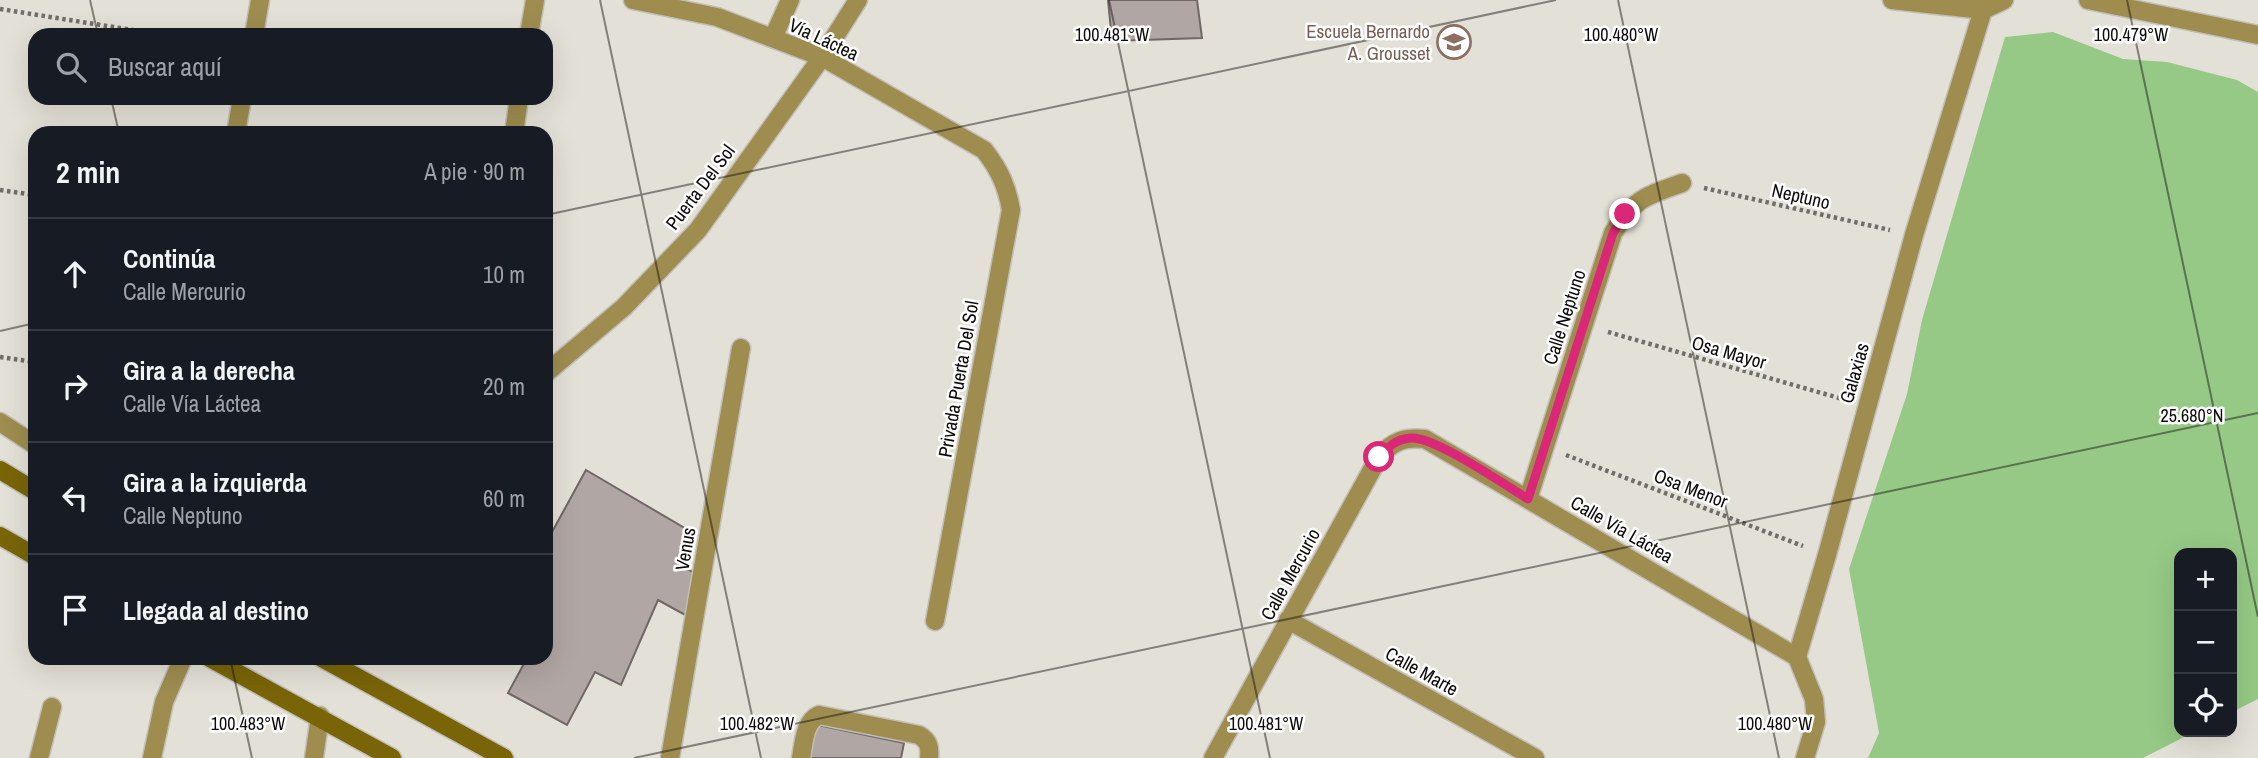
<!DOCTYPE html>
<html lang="es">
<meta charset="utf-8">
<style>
:root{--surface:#171b24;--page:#242831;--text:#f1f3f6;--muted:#9ea1a6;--line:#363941}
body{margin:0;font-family:"Archivo Narrow",sans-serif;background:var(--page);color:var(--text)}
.controls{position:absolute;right:21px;bottom:21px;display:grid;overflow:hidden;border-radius:14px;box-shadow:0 7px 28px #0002}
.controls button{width:63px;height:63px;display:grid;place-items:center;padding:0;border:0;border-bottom:2px solid var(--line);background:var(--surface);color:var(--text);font:35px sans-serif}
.stop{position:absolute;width:21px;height:21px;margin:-16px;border:5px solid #db2777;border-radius:50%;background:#fff}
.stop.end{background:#db2777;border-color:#fff;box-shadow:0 2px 7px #0008}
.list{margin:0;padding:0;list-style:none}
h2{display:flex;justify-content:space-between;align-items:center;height:91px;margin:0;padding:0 28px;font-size:30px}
h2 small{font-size:23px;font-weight:400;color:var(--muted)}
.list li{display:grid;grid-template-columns:46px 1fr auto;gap:21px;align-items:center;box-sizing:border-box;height:112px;padding:0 28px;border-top:2px solid var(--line)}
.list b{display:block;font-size:26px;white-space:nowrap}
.list p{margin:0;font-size:23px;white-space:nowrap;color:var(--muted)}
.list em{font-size:23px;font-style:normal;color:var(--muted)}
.icon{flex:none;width:38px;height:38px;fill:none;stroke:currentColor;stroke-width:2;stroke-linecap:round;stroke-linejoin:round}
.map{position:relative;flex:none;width:2258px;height:758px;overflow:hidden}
.search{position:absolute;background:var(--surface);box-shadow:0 7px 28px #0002;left:28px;top:28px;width:525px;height:77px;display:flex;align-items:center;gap:18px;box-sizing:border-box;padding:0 24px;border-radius:21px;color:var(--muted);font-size:26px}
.panel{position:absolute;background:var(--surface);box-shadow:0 7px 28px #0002;left:28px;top:126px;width:525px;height:539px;border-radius:21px}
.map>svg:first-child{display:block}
</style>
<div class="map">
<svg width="2258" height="758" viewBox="0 0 2258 758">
<rect width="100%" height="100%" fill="#e3e0d7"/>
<!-- green -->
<path fill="#95c985" d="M2053,32l70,27 44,3 70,18 21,12v607l-26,13v-159h-53v179h15l-51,26h-275l11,-25 -30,-164 58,-175 15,-74 83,-283z"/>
<!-- building -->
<path fill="#b0a6a4" stroke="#706766" stroke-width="2" d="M1108,0h89l5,38 -90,3z
M586,470l107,63 -14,32 18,9 -10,42 -29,-16 -37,85 -26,-13 -28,53 -59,-32 19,-35h19v-115z
M813,724l91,19 -3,15h-95z"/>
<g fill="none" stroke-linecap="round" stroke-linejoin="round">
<!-- service casing -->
<g stroke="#c1beb6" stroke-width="21">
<path id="service" d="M39,758l13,-51
M152,758l12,-56 19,-44
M314,758l6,-42
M801,758c3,-15 3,-36 18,-43l100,20c10,6 11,12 10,23"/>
</g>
<!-- minor casing -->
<g stroke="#c1beb6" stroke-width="21">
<path id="minor" d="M633,0l84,17 105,40 162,93c15,19 23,36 27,60l-76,411
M1892,0l91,10 21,-10
M2088,0l170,35
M254,35l6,-35
M529,35l6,-35
M773,38l17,-38
M236,133l6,-35
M514,133l5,-35
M546,373l78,-66 74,-77 124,-173 36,-57
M1528,499l85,-266c21,-35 33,-37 69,-50
M1288,620l247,138
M670,758l71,-410
M1213,758l166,-301c14,-16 25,-20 46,-18l372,218
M1805,758l11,-36 -2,-23 -17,-42 30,-102 87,-320 72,-235"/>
</g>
<!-- tertiary casing -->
<g stroke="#c1beb6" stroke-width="21">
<path id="tertiary" d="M0,422l35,23"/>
</g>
<!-- secondary casing -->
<g stroke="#c1beb6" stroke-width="21">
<path id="secondary" d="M0,470l35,21
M0,536l35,20
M210,658l182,100
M322,658l182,100"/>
</g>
<!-- path -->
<path stroke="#706e69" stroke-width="4.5" stroke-dasharray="3.5 3.5" stroke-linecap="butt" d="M0,9l164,26
M1704,188l186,42
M0,190l35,5
M1608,332l238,68
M0,357l35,5
M1566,455l237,91"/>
<!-- service -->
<use href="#service" stroke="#9e8d4f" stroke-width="18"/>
<!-- minor -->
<use href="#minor" stroke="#9e8d4f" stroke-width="18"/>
<!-- tertiary -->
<use href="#tertiary" stroke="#9e8d4f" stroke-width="18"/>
<!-- secondary -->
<use href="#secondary" stroke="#796507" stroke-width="18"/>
</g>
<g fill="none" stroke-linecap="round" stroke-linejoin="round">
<!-- route -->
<path stroke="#db2777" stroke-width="9" d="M1379,457c9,-10 17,-18 32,-19 23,-2 94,47 117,61l85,-266 12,-19"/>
</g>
<!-- ticks -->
<path fill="none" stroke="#0d0b09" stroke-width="2" stroke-opacity="0.45" d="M90,0l8,35M600,0l161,758M1109,0l161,758M1618,0l161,758M2127,0l131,617M111,98l8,35M546,215l1010,-215M0,331l35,-8M230,658l22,100M634,758l1624,-345"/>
<!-- icons -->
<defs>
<g id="school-ring" transform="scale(1.75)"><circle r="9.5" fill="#fff" stroke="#8d6e63" stroke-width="1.5"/><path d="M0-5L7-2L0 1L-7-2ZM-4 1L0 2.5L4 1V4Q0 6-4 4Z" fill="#8d6e63"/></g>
</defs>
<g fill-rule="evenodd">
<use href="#school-ring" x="1454" y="42"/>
</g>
<g text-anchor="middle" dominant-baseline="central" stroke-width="5" stroke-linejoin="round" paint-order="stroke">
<!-- education labels -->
<g font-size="19" fill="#785e54" stroke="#fff" text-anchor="end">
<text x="1430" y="31">Escuela Bernardo<tspan x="1430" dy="22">A. Grousset</tspan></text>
</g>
<!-- street labels -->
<g font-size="19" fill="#0d0b09" stroke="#fff">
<text transform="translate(824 39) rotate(25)">Vía Láctea</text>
<text transform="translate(700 187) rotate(-53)">Puerta Del Sol</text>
<text transform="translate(1801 196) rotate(13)">Neptuno</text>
<text transform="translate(1564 317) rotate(-72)">Calle Neptuno</text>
<text transform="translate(1729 352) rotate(16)">Osa Mayor</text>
<text transform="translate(1854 373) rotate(-74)">Galaxias</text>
<text transform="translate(958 379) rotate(-80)">Privada Puerta Del Sol</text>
<text transform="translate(1691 488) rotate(21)">Osa Menor</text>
<text transform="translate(1622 529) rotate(30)">Calle Vía Láctea</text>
<text transform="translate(685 549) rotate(-80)">Venus</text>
<text transform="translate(1290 574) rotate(-61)">Calle Mercurio</text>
<text transform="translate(1422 671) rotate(29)">Calle Marte</text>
</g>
</g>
<g font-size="18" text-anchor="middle" fill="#0d0b09" stroke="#fff" stroke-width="5" stroke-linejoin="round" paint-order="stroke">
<text x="1112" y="41">100.481°W</text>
<text x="1621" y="41">100.480°W</text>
<text x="2131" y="41">100.479°W</text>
<text x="2192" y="422">25.680°N</text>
<text x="248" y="730">100.483°W</text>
<text x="757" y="730">100.482°W</text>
<text x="1266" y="730">100.481°W</text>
<text x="1775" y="730">100.480°W</text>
</g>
</svg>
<div class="controls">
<button>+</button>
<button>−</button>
<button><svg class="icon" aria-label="locate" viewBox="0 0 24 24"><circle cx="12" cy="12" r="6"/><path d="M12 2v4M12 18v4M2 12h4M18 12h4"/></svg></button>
</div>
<div class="stop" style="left:1379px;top:457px"></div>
<div class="stop end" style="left:1625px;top:214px"></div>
<div class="search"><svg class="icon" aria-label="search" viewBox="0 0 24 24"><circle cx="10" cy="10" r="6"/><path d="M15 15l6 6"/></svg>Buscar aquí</div>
<section class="panel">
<h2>2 min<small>A pie · 90 m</small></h2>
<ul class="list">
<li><svg class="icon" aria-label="ahead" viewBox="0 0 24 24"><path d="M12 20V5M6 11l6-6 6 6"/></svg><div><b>Continúa</b><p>Calle Mercurio</p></div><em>10 m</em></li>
<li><svg class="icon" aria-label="right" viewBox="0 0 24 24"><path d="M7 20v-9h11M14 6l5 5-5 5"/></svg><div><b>Gira a la derecha</b><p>Calle Vía Láctea</p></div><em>20 m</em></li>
<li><svg class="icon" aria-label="left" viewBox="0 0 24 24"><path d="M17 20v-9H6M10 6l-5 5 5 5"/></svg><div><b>Gira a la izquierda</b><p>Calle Neptuno</p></div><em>60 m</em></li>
<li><svg class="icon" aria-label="arrive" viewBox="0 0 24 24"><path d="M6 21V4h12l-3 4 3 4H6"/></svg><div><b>Llegada al destino</b></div></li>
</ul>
</section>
</div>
